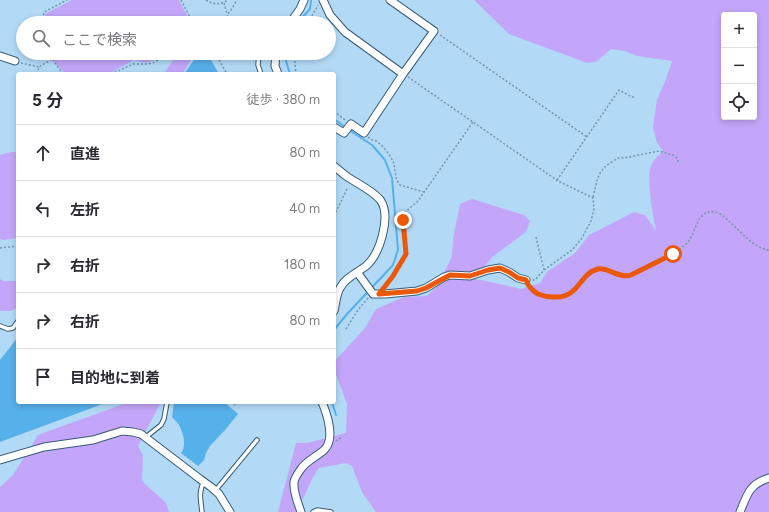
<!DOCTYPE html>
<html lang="ja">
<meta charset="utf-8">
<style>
:root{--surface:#fff;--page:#f7f7f7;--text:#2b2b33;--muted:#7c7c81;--line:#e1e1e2}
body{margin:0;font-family:Figtree,"Noto Sans JP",sans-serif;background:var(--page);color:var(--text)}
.controls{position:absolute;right:12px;top:12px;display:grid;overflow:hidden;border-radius:4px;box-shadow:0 2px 6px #0003}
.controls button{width:36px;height:36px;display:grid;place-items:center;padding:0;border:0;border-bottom:1px solid var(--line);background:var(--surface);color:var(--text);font:20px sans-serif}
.stop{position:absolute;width:12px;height:12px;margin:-9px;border:3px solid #ea580c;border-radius:50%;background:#fff}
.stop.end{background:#ea580c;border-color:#fff;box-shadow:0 1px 4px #0008}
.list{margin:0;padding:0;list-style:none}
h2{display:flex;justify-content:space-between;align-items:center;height:52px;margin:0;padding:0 16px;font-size:17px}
h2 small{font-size:13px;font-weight:400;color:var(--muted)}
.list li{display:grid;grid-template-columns:26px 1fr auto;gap:12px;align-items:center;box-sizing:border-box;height:56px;padding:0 16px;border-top:1px solid var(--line)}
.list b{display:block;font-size:15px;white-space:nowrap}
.list em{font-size:13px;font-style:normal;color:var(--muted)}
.icon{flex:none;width:22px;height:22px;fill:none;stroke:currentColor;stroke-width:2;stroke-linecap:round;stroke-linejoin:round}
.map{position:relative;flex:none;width:769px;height:512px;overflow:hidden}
.search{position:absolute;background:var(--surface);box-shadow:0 2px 6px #0003;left:16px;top:16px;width:320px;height:44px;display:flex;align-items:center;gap:10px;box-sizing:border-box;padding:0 14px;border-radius:22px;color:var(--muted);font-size:15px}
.panel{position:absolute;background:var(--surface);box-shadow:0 2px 6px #0003;left:16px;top:72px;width:320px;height:332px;border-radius:4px}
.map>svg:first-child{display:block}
</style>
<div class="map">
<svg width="769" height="512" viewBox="0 0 769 512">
<rect width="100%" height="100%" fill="#b2daf7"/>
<!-- green -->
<path fill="#c3a6f9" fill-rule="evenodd" d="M72,0h107l12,23h-146v-9z
M474,0h295v512h-393l-14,-20 -10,-26 -6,-3 -27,5 -6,9 -16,35h-19l18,-69h11l39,-10 1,-29 -13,-35v-7l31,-34 11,-19 28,-12 23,-1 12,-12 13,-28 1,-17 7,-35 12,-5 52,16 6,6 -4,11 -34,25 -17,22 11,2 35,8 19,-6 7,-11 28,-19 14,-18 45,-23 11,3 11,16c-3,-16 -10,-51 -5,-65 2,-6 8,-11 12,-15l-6,-8 -4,-16 4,-27 9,-21 6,-18 -35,-5 -12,-5 -14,-2 -15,13 -9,1 -78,-29zM724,15h30v102h-30z
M49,53h116c-13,9 -16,12 -31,7l-26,14h-42l-11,-11z
M178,53h18l-14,21h-22l5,-2z
M11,152h7v86l-15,2 -3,-1v-84z
M0,279l3,2h15v26l-7,4h-11z
M129,402h32l-23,44 5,9 -1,26 24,22 3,9h-169v-25l13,-12 25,-40z"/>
<!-- water -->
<path fill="#56b0ea" d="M197,53h10l12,21h-35l12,-17z
M18,337v65h90l-108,40v-82z
M174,402h50l14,12 -13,16 -15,16 -4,7 -2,7 -6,6 -17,-13c6,-7 2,-21 -2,-28 -2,-3 -5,-6 -7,-8z"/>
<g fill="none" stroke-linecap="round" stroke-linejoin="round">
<!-- stream -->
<path stroke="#56b0ea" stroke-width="2" d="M299,23l1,-3 10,-11 1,-9
M286,53v8l4,13
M334,119l11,8
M334,330l13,-16 46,-49 5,-15 -6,-72 -7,-18 -13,-15 -23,-15
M332,402l4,13"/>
<!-- service casing -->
<g stroke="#385c75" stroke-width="5.5">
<path id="service" d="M229,21l3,2
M259,53l-1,12 3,9
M0,326l8,3 5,-1 5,-7
M146,437l15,-12 3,-6 3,-17
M215,491l42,-51
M202,512c-1,-10 -4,-21 2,-30
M313,512l4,-2 14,2"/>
</g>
<!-- minor casing -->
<g stroke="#385c75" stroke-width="9">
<path id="minor" d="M323,0l7,15 15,17 58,42
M290,23l10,-14 4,-9
M276,53l-1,13 3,8
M0,56l15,5
M334,127l10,6 7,-9 13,9 39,-59 31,-43 -44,-31
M334,166c5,4 9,8 15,12 8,5 27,15 32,23 10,16 -1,53 -15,65 -9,7 -20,11 -26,22 -4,7 -4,15 -6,23
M357,272l16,22h12l32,-3 9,-3 18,-11 6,-2 20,1 18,-6 12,-2 9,4 9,6 8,2
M0,460l44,-13 49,-7 29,-9 11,1 8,2 59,45 11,8 8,7 11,18
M301,512c-3,-9 -8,-20 -7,-30 1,-5 4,-9 7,-13 6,-9 16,-12 24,-20 10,-11 2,-35 -3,-47
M740,512c7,-17 9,-28 29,-34"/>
</g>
<!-- path -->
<path stroke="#7694aa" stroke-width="1.5" stroke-dasharray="2 2" stroke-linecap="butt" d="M181,0l12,23
M206,0c8,5 14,5 22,0
M224,3l3,11
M228,17l-1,-2 4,-5 6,-10
M42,23l2,-11 23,-12
M308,23l10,-18
M440,35l147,102
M48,53l15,21
M215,53l12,21
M294,53l2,21
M21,63l18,4
M37,74l2,-7 13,-8
M111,74l22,-10h15l7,-2 12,-9
M408,77l150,104 35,17 1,11 -3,12 -9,17 -10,12 -28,20 -9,10h-3
M334,111l11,9
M368,137c3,3 5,3 8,4 7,4 13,13 17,20 3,8 1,17 7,24l24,7
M557,180l62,-90 13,7h4
M593,197c4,-15 4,-27 19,-35 4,-3 7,-5 12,-4l35,-7 14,4 4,3 2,6
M334,202l1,-1
M334,216l13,-27
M536,237l8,33
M0,248l18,-2
M529,285c7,8 13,12 24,12 27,2 26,-24 45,-28 10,-2 21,10 33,6 17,-8 48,-20 59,-36 7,-11 7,-29 25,-27 5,1 11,6 15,10 10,9 25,27 39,28
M385,286l8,-10 13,-22 -3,-35 1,-6 14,-12 55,-79
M346,329l12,-19 10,-12
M231,402l4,3
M336,441l6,-4"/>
<!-- service -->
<use href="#service" stroke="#fff" stroke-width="3.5"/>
<!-- minor -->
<use href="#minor" stroke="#fff" stroke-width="7"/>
</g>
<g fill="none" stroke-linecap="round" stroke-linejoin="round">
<!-- route -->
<path stroke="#ea580c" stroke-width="5" d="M403,220l3,34 -13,22 -14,18 38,-3 9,-3 24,-13 20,1 18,-6 12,-2 9,4 9,6 8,2c1,5 7,11 12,14 5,2 9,3 15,3 27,2 26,-24 45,-28 10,-2 21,10 33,6l42,-21"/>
</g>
</svg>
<div class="controls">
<button>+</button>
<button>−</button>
<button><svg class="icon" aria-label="locate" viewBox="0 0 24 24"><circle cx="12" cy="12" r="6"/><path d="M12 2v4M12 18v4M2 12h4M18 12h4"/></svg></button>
</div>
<div class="stop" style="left:673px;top:254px"></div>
<div class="stop end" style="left:403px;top:220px"></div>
<div class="search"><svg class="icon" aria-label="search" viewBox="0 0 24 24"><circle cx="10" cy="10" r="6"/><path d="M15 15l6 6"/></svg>ここで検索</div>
<section class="panel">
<h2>5 分<small>徒歩 · 380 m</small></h2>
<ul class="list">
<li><svg class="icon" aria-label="ahead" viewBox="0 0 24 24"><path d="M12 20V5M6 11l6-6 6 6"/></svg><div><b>直進</b></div><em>80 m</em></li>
<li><svg class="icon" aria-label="left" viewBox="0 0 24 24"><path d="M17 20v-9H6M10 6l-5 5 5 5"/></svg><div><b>左折</b></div><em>40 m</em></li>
<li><svg class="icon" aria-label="right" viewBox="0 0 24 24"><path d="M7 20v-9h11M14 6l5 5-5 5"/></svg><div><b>右折</b></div><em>180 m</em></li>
<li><svg class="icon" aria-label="right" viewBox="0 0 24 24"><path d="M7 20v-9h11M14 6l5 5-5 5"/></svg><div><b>右折</b></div><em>80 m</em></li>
<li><svg class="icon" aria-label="arrive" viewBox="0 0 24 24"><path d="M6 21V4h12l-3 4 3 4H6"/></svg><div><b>目的地に到着</b></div></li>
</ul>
</section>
</div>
